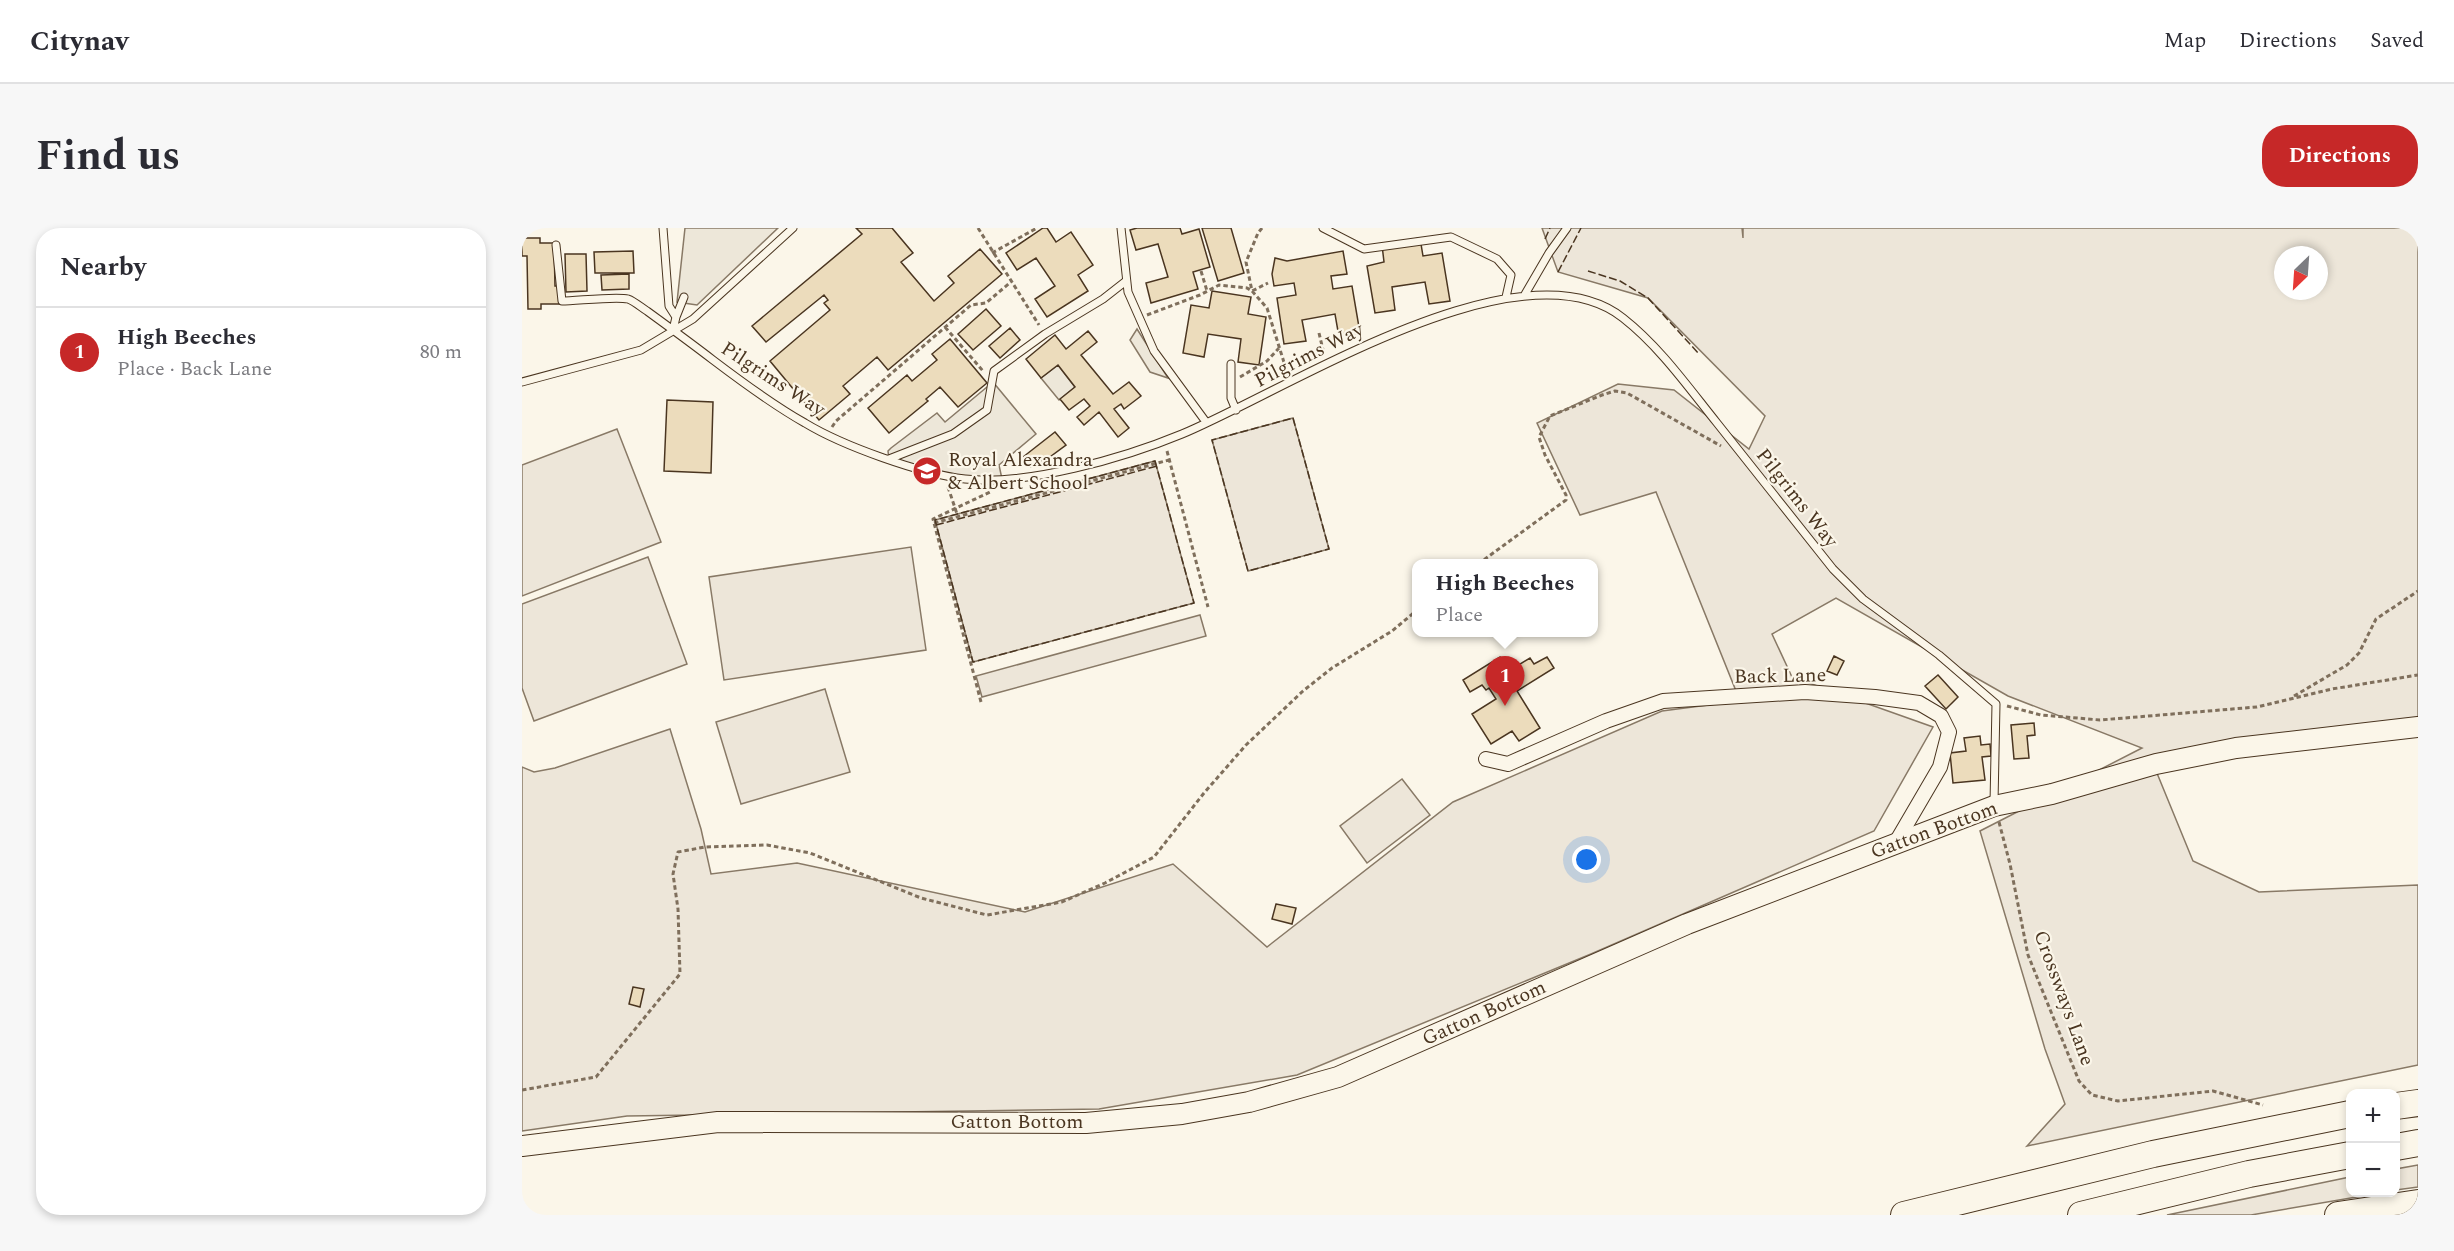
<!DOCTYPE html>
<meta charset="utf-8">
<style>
:root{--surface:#fff;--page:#f7f7f7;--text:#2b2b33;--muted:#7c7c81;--line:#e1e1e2;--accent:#c62828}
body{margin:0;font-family:Spectral,serif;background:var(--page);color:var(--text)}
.controls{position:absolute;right:18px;bottom:18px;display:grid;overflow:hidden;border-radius:12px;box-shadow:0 3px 9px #0003}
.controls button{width:54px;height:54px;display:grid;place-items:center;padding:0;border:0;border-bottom:2px solid var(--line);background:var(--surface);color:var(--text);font:30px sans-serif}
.compass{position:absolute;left:1752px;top:18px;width:54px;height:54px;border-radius:50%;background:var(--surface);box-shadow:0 3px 9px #0003;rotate:205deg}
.you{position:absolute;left:1065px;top:632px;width:21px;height:21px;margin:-15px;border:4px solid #fff;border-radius:50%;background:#1a73e8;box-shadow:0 0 0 9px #1a73e833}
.badge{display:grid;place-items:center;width:39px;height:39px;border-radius:50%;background:var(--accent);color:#fff;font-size:20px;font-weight:700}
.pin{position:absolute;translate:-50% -50px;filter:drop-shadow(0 2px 3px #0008)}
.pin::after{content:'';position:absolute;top:32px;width:21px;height:18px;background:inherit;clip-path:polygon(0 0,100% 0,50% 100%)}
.popup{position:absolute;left:890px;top:331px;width:186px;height:78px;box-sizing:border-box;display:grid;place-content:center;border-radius:12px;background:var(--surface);filter:drop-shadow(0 2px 4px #0005);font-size:20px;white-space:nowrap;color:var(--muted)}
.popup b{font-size:22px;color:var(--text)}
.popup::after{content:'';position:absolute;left:50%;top:100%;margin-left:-12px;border:12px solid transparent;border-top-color:var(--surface)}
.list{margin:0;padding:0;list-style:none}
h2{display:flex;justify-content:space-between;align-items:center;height:78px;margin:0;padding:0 24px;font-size:26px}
h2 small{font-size:20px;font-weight:400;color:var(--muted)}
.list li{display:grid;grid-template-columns:39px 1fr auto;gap:18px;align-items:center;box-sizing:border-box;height:90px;padding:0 24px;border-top:2px solid var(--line)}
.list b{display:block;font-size:22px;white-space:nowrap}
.list p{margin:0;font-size:20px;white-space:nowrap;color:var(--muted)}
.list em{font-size:20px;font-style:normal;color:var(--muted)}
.map{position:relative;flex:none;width:1896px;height:987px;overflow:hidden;border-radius:24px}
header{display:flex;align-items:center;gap:36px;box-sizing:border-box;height:84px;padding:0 30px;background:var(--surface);border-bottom:2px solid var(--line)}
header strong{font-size:28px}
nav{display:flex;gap:33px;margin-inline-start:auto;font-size:21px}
.intro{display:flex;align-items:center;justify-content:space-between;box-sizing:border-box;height:144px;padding:0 36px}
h1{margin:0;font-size:42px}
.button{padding:15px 27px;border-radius:24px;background:var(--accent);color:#fff;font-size:21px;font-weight:700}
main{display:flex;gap:36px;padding:0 36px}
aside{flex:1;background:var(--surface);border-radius:24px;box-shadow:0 3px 9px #0003}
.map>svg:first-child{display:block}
</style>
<header>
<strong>Citynav</strong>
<nav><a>Map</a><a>Directions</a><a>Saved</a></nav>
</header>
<div class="intro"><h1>Find us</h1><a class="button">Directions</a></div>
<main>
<aside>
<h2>Nearby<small></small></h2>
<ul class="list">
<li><span class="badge">1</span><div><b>High Beeches</b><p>Place · Back Lane</p></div><em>80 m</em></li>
</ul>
</aside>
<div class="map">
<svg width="1896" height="987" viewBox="0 0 1896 987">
<rect width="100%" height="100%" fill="#fbf6e9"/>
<!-- green -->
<path fill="#ede6d9" stroke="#887966" stroke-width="1.5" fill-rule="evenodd" d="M1020,0h200l1,10v-10h675v490l-266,43 41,100 66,31 159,-7v180l-391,81 38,-42 -20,-55 -65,-218 162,-83 -134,-52 -172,-98 -64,36 20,43 141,50 -59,104 -283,123 -294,121 -198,34 -472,7 -105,15v-364l12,5 21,-4 115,-39 31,100 10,45 86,-11 228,49 148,-48 94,83 186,-145 209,-91 78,-10 -84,-209 -76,23 -43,-92 81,-39 56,6 75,59 16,-33 -117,-118 -90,-26zM1761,27h36v36h-36z
M771,190l36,131 -81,22 -36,-131z
M95,201l44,113 -139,54v-131z
M633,233l39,142 -221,59 -38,-142z
M389,319l15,103 -202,30 -15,-103z
M126,329l39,107 -153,57 -12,-33v-84z
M678,387l6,21 -224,61 -6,-21z
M303,461l25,83 -109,32 -25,-82z
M880,551l28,36 -63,48 -27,-37z
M1896,937v22l-22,3v-21z
M1828,949v15l30,1 -129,22h-84z"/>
<!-- parking -->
<path fill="#ede7d9" stroke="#887966" stroke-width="1.5" d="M163,0h93l-81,77 -20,-3z
M615,101l31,49 -18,-6 -20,-32z
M536,137l17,22 -16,13 -18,-22z
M471,154l43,52 -37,31 3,14 -57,-2 -56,-18 -1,-8 3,-3 46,-35 8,9z"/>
<!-- building -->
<path fill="#ecdcbc" stroke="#4a3520" stroke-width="1.5" d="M0,0h2v10h16v5h14l1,43h4l1,18h-19v5h-13l-1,-53h-5z
M334,0h36l21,25 -12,9 33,39 20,-18 -6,-7 32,-27 22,25 -114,96 -11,-13 -34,29 7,8 -31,26 -49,-59 60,-51 -6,-7 4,-3 -4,-5 -58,47 -14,-16 110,-92z
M521,0h4l9,14 15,-10 22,33 -15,10 10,16 -41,26 -12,-18 20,-13 -19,-28 -19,12 -11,-17z
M615,0h43l2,6 17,-5 11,38 -17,5 5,17 -47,14 -5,-20 22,-6 -10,-33 -22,6 -6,-20z
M680,0h29l13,45 -26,8z
M898,10l3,18 19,-3 8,48 -21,3 -4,-22 -33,5 3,23 -20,3 -8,-47 17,-4 -2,-17z
M111,23l1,22h-39l-1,-21z
M821,23l4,23 -16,2 2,13 19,-3 8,47 -21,4 -4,-23 -33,6 4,21 -22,3 -7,-46 19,-3 -2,-12 -20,3 -2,-12 3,-16 12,3z
M43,26h21l1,37 -21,1z
M107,46v15l-27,1 -1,-15z
M690,63l39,6 -3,17 18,3 -7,48 -21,-3 3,-23 -33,-5 -4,23 -21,-4 8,-48 18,3z
M464,81l15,17 -28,24 -15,-16z
M488,100l10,12 -20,18 -11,-12z
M566,103l9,11 -16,13 32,39 16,-12 12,14 -17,13 -3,-5 -7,5 15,19 -11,9 -19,-25 -15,13 -7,-8 13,-11 -6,-7 -15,11 -9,-11 15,-12 -17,-22 -17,13 -15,-19 29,-24 11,14z
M428,111l37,44 -29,24 -18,-20 -14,12 2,2 -39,32 -21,-25 39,-33 5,6 25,-21 -5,-6z
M145,172l46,2 -2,71 -47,-2z
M533,204l11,13 -23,17 -2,-3 -10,8 -8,-10z
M1312,428l10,5 -7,14 -10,-4z
M978,429l9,14 21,-13 4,6 13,-7 7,11 -37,23 23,37 -21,13 -7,-10 -21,13 -19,-30 24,-15 -7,-11 -3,2 -4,-5 -12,7 -7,-12z
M1416,447l20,22 -12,12 -21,-23z
M1512,495l1,12 -8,1 2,22 -15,1 -3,-34z
M1458,508l1,9 9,-1 1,12 -9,1 3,23 -32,3 -3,-30 16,-2 -2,-13z
M754,676l20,4 -4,16 -20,-5z
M111,759l11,2 -4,18 -11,-3z"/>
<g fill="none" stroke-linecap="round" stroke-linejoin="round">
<!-- lane casing -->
<g stroke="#4a3520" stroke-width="9">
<path id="lane" d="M141,0l6,78 7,11 -3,13
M599,0l7,64 26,59 52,71
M801,0l41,21 87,-12 46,22 14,16 -5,22
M34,17l6,56c14,0 54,-5 66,-2 6,2 14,9 19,12 22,16 44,32 66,49 29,22 60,45 92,63 38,23 116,51 160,56 62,7 159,-21 217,-45 102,-42 339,-197 441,-116 37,29 65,69 94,105 39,49 77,97 116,146l30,30 76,56 57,49 -2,99
M1002,68l25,-43 18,-25
M154,89l8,-20
M709,136v34l5,12
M0,154l119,-32 52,-31 100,-91
M367,231l64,-25 34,-24 7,-39 51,-37 58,-35 23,-18"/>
</g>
<!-- street casing -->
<g stroke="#4a3520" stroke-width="16">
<path id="street" d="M964,531l22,5 98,-43 57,-20 142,-9 70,5 44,6 22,13 8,16 -9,35 -45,77"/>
</g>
<!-- secondary casing -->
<g stroke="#4a3520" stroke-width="22">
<path id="secondary" d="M0,918l196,-24 368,1 96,-9 67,-12 89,-25 349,-153 307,-118 58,-12 104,-30 80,-16 182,-21"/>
</g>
<!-- highway casing -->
<g stroke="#4a3520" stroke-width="28">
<path id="highway" d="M1874,878l22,-3
M1874,919l22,-4
M1382,987l249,-61 197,-40
M1559,987l168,-41 101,-19
M1816,987l80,-12"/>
</g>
<!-- path -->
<path stroke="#7f6f5c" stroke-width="3" stroke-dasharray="4.5 3" stroke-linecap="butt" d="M456,0l61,97
M740,0l-4,5 -12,29 6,29 15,17 20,64
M470,25l45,-25
M679,43l6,20
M625,87l53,-20 19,-10 28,3 5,3 16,-8
M423,99l38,44
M797,105l5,21
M718,149l27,-16 12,-13
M310,199l4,-6 135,-116 15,-2 26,-22
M645,223l41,156
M426,259l10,30
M412,295l235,-63
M956,336l88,-64v-5l-21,-40 -6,-18 11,-21 52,-21 13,-4 12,2 94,53
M1772,468l53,-31 12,-12 17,-34 42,-28
M459,474l-48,-183 57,-27
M1485,478l34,9 59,5 157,-13 75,-18 86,-14
M1477,594l11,42 18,91 51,126 13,14 26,6 95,-10 50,14
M0,862l74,-13 84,-103 -2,-65 -5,-35 5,-22 27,-5 62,-2 43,8 111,45 66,17 75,-13 43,-19 49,-26 50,-64 42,-48 57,-54 29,-23 60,-37 24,-20"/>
<!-- lane -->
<use href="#lane" stroke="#fbf6e9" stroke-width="7"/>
<!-- street -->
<use href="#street" stroke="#fbf6e9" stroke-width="14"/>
<!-- secondary -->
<use href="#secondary" stroke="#fbf6e9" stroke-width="20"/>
<!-- highway -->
<use href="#highway" stroke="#fbf6e9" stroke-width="26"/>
<!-- fence -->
<path stroke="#4a3520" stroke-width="1.5" stroke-dasharray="8 3" stroke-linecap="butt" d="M1023,11l5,-11
M1066,43l32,10 28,17 51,56
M1036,44l23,-44
M771,190l36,131 -81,22 -36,-131z
M633,233l39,142 -221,59 -38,-142z
M414,297l221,-59"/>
</g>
<!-- icons -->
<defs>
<g id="school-disc" transform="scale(1.5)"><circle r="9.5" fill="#c62828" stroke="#fbf6e9"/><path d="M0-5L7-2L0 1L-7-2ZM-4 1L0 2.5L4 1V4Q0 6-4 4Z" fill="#fff"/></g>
</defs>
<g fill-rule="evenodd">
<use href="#school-disc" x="405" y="243"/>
</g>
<g text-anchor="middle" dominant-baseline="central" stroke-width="4.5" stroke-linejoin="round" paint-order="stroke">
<!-- street labels -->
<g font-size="20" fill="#4a3520" stroke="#fbf6e9">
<text transform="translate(787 127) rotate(-27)">Pilgrims Way</text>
<text transform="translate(251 151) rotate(33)">Pilgrims Way</text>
<text transform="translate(1275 270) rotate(52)">Pilgrims Way</text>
<text transform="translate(1258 448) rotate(-1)">Back Lane</text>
<text transform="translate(1412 602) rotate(-20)">Gatton Bottom</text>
<text transform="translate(1542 770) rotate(70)">Crossways Lane</text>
<text transform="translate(962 785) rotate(-24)">Gatton Bottom</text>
<text x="495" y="894">Gatton Bottom</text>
</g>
<!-- poi labels -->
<g font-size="20" fill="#4a3520" stroke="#fbf6e9" text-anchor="start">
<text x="426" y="232">Royal Alexandra<tspan x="426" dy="23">&amp; Albert School</tspan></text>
</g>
</g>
</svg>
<div class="controls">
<button>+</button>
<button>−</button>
</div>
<svg class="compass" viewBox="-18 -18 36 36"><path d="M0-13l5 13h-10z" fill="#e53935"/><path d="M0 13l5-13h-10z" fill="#7c7c81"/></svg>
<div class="you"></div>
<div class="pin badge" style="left:983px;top:478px">1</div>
<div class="popup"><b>High Beeches</b>Place</div>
</div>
</main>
